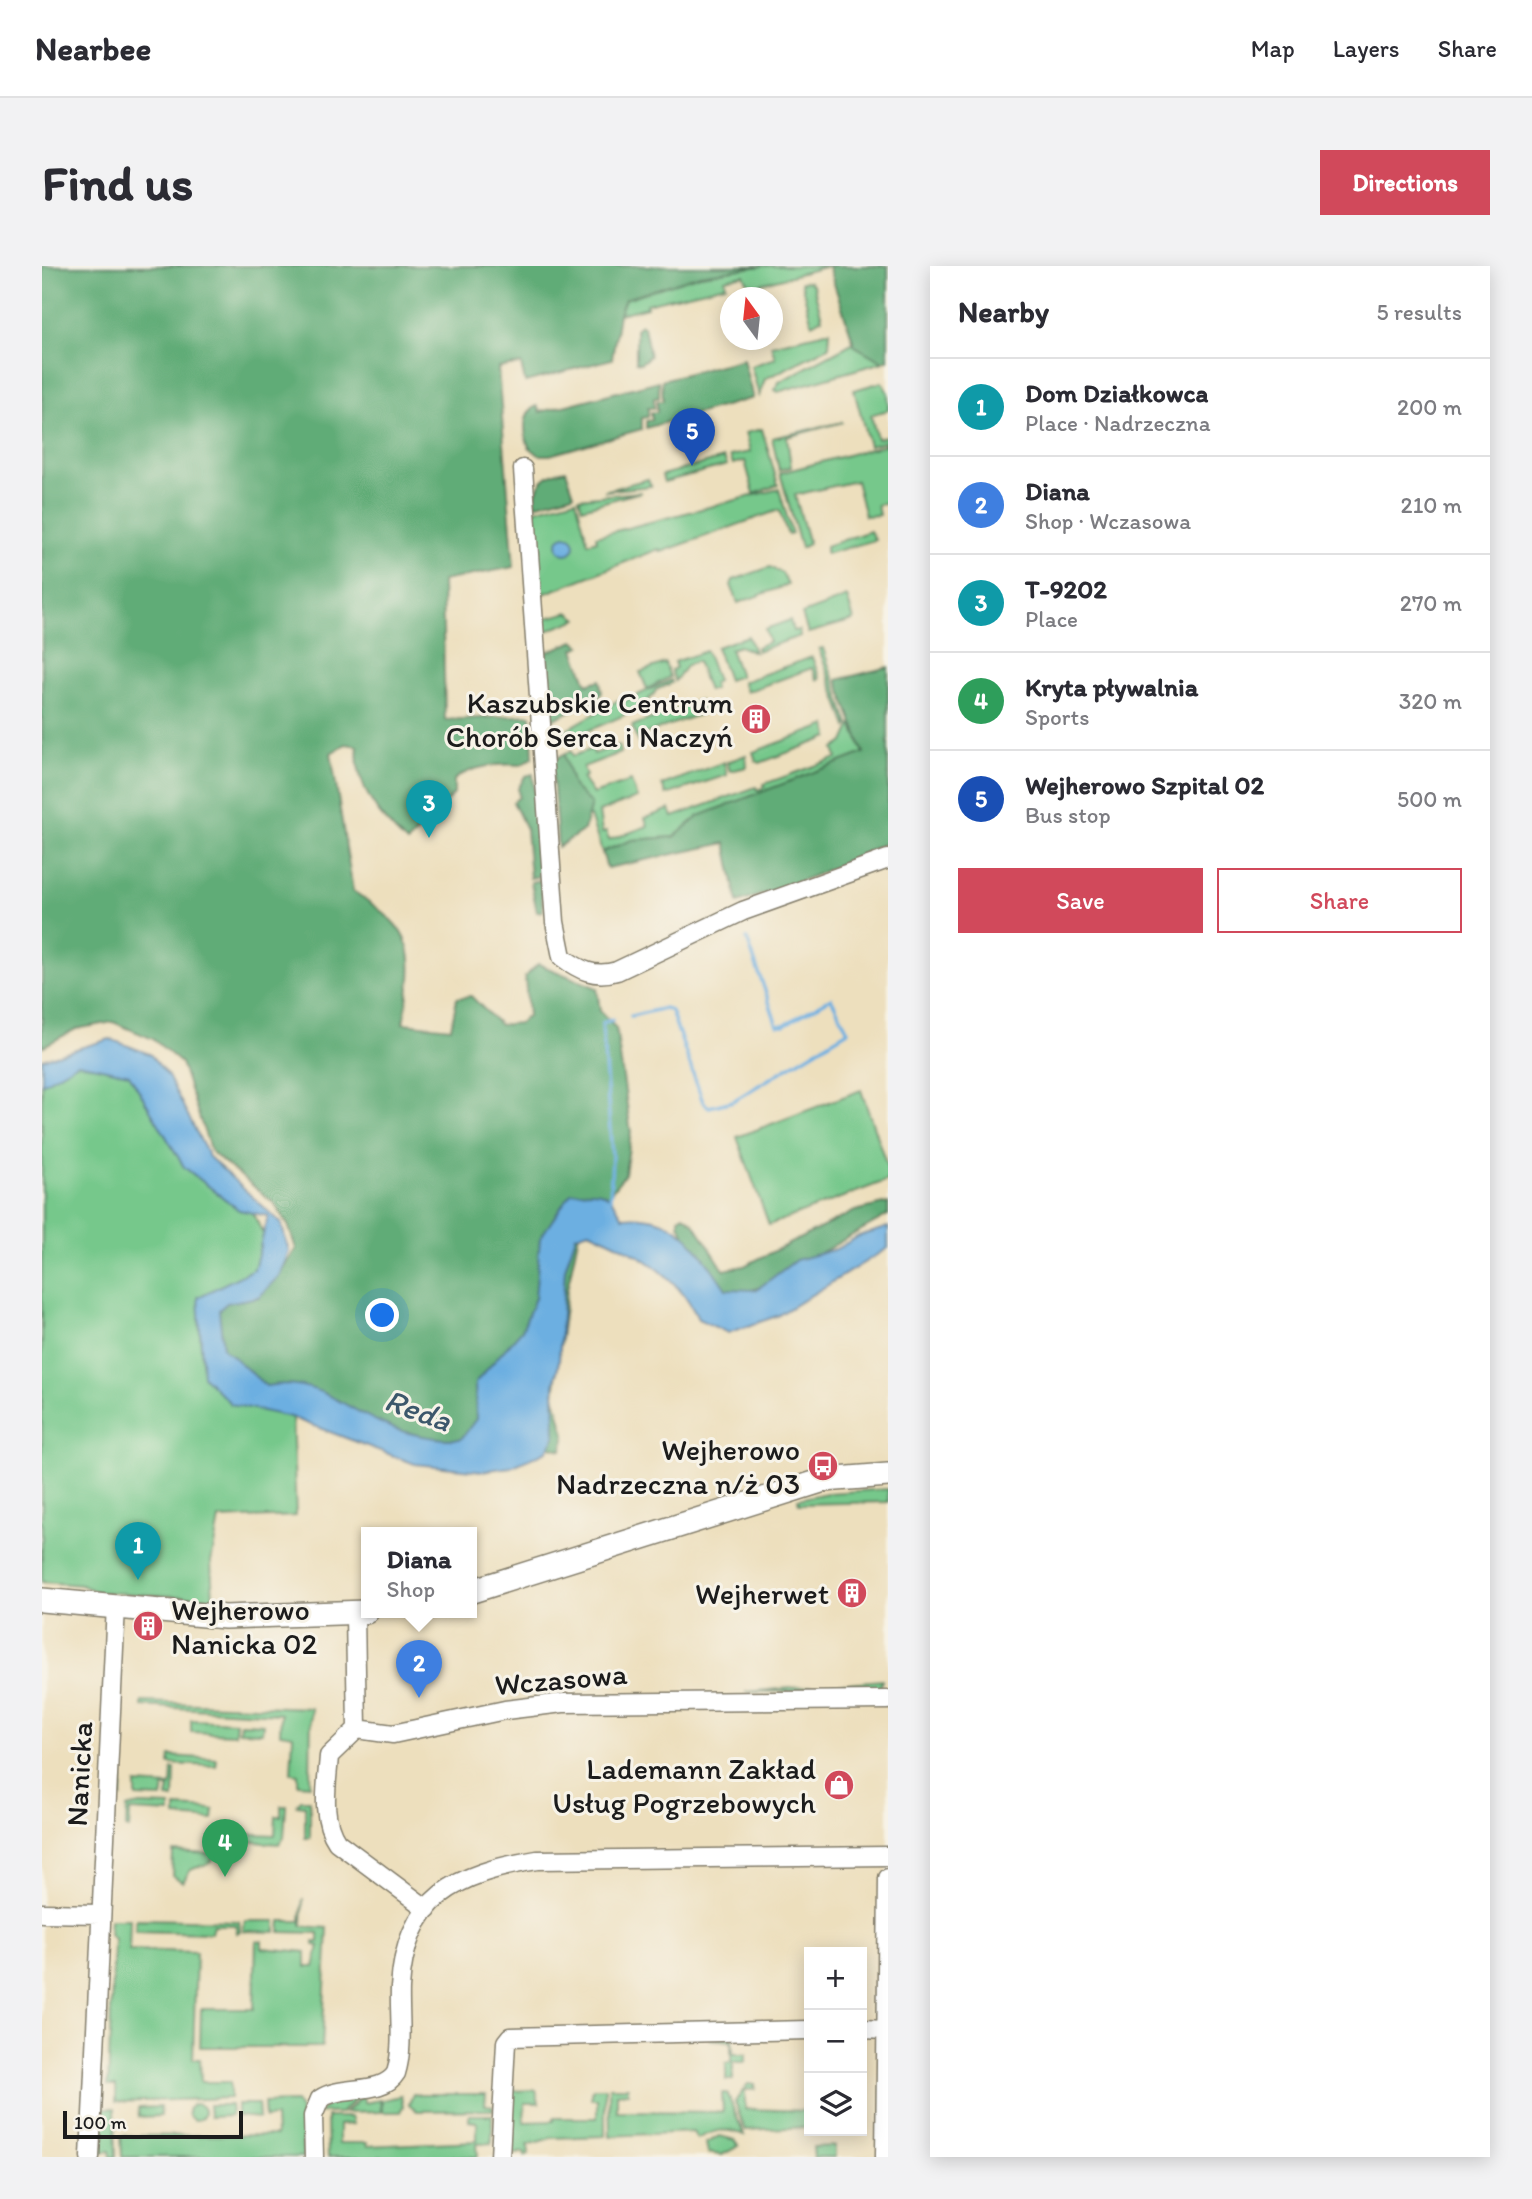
<!DOCTYPE html>
<meta charset="utf-8">
<style>
:root{--surface:#fff;--page:#f2f2f3;--text:#2b2b33;--muted:#7c7c81;--line:#e1e1e2;--accent:#d1495b}
body{margin:0;font-family:Itim,sans-serif;background:var(--page);color:var(--text)}
.controls{position:absolute;right:21px;bottom:21px;display:grid;overflow:hidden;border-radius:0px;box-shadow:0 4px 18px #0003}
.controls button{width:63px;height:63px;display:grid;place-items:center;padding:0;border:0;border-bottom:2px solid var(--line);background:var(--surface);color:var(--text);font:35px sans-serif}
.compass{position:absolute;left:678px;top:21px;width:63px;height:63px;border-radius:50%;background:var(--surface);box-shadow:0 4px 18px #0003;rotate:345deg}
.scale{position:absolute;left:21px;bottom:18px;width:180px;box-sizing:border-box;padding-left:7px;border:4px solid #1c1c1c;border-top:0;font-size:19px;line-height:24px;white-space:nowrap;color:#1c1c1c;-webkit-text-stroke:5px #f7f3e8;paint-order:stroke}
.you{position:absolute;left:341px;top:1050px;width:24px;height:24px;margin:-18px;border:5px solid #fff;border-radius:50%;background:#1a73e8;box-shadow:0 0 0 10px #1a73e833}
.badge{display:grid;place-items:center;width:46px;height:46px;border-radius:50%;background:var(--accent);color:#fff;font-size:23px;font-weight:700}
.pin{position:absolute;translate:-50% -58px;filter:drop-shadow(0 2px 4px #0008)}
.pin::after{content:'';position:absolute;top:37px;width:24px;height:21px;background:inherit;clip-path:polygon(0 0,100% 0,50% 100%)}
.popup{position:absolute;left:319px;top:1261px;width:116px;height:91px;box-sizing:border-box;display:grid;place-content:center;border-radius:0px;background:var(--surface);filter:drop-shadow(0 2px 5px #0005);font-size:23px;white-space:nowrap;color:var(--muted)}
.popup b{font-size:26px;color:var(--text)}
.popup::after{content:'';position:absolute;left:50%;top:100%;margin-left:-14px;border:14px solid transparent;border-top-color:var(--surface)}
.list{margin:0;padding:0;list-style:none}
h2{display:flex;justify-content:space-between;align-items:center;height:91px;margin:0;padding:0 28px;font-size:30px}
h2 small{font-size:23px;font-weight:400;color:var(--muted)}
.list li{display:grid;grid-template-columns:46px 1fr auto;gap:21px;align-items:center;box-sizing:border-box;height:98px;padding:0 28px;border-top:2px solid var(--line)}
.list b{display:block;font-size:26px;white-space:nowrap}
.list p{margin:0;font-size:23px;white-space:nowrap;color:var(--muted)}
.list em{font-size:23px;font-style:normal;color:var(--muted)}
.actions{display:flex;gap:14px;padding:21px 28px}
.actions a{flex:1;padding:16px 0;border:2px solid var(--accent);border-radius:0px;text-align:center;font-size:24px;color:var(--accent)}
.actions .main{background:var(--accent);color:#fff}
.icon{flex:none;width:38px;height:38px;fill:none;stroke:currentColor;stroke-width:2;stroke-linecap:round;stroke-linejoin:round}
.map{position:relative;flex:none;width:846px;height:1891px;overflow:hidden;border-radius:0px}
header{display:flex;align-items:center;gap:42px;box-sizing:border-box;height:98px;padding:0 35px;background:var(--surface);border-bottom:2px solid var(--line)}
header strong{font-size:33px}
nav{display:flex;gap:38px;margin-inline-start:auto;font-size:24px}
.intro{display:flex;align-items:center;justify-content:space-between;box-sizing:border-box;height:168px;padding:0 42px}
h1{margin:0;font-size:49px}
.button{padding:18px 32px;border-radius:0px;background:var(--accent);color:#fff;font-size:24px;font-weight:700}
main{display:flex;gap:42px;padding:0 42px}
aside{flex:1;background:var(--surface);border-radius:0px;box-shadow:0 4px 18px #0003}
.map>svg:first-child{display:block}
</style>
<header>
<strong>Nearbee</strong>
<nav><a>Map</a><a>Layers</a><a>Share</a></nav>
</header>
<div class="intro"><h1>Find us</h1><a class="button">Directions</a></div>
<main>
<div class="map">
<svg width="846" height="1891" viewBox="0 0 846 1891">
<rect width="100%" height="100%" fill="#f7f3e8"/>
<filter id="ink" filterUnits="userSpaceOnUse"><feTurbulence type="fractalNoise" baseFrequency=".0143" numOctaves="2"/><feDisplacementMap in="SourceGraphic" scale="14" xChannelSelector="R" yChannelSelector="G"/><feConvolveMatrix kernelMatrix="1 2 1 2 8 2 1 2 1" color-interpolation-filters="sRGB"/></filter>
<filter id="wash" filterUnits="userSpaceOnUse"><feTurbulence type="fractalNoise" baseFrequency=".00686" numOctaves="4" result="noise"/><feDisplacementMap in="SourceGraphic" scale="28" xChannelSelector="R" yChannelSelector="G"/><feGaussianBlur stdDeviation="1.57" result="paint"/><feColorMatrix in="noise" values="0 0 0 0 0 0 0 0 0 0 0 0 0 0 0 0 0 1.4 0 .05"/><feComposite in="paint" operator="in"/></filter>
<g filter="url(#wash)">
<rect width="100%" height="100%" fill="#eddfbd"/>
<!-- green -->
<path fill="#76c88b" stroke="#497254" stroke-width="2" d="M719,0h67l-71,19 -9,-2 -4,-8 -19,4 1,6 -80,19 1,3 -28,7 5,-15 76,-24z
M766,15l5,4 9,33 -10,6 -11,-42z
M788,65l-1,16 -64,32 -6,17 -8,-30 24,-8 -4,-13z
M812,76l29,20 -105,30 -3,-2 4,-8z
M840,116l6,11v17l-17,5 6,24 11,-3v5l-19,5 -15,-56z
M801,156l-56,15 4,30 -12,3 -7,-32z
M720,163l16,56 -24,9 -9,-33 -12,3 -3,-8 20,-4 -5,-19z
M846,178v58l-11,3 2,10 -14,1 -9,-35 -61,14 14,49 -8,4 -21,-75z
M682,192l3,7 -63,17 -2,-7z
M606,213l3,7 -47,5z
M737,223l13,45 -4,1 -9,-25 -118,42 -2,-3 -118,46 -6,-85 41,-11 12,44 9,-3 -1,-4z
M599,226l-59,16 -3,-10z
M828,265l5,9 -49,14v-8z
M728,301l12,6 6,12 -50,18 -7,-18 2,-5z
M805,331l7,23 -46,13 -6,-19z
M527,346l9,7 -34,13 -1,-13z
M748,354l3,11 6,-1 1,6 -43,15 -1,-4 13,-5 -4,-13z
M706,370l6,16 -15,-6 -9,3 10,27 -12,4 -12,-33z
M781,382l26,77 -2,2 -28,-78z
M664,385l11,30 -4,3 1,5 -6,2 -11,-30 -10,4 -12,16 -4,-11 5,-2 -2,-6z
M770,391l8,22 -3,1 -5,-12 -66,24 -4,-10z
M623,397l5,14 -23,12 -7,-17z
M629,414l1,3 -16,7c-9,21 -64,38 -86,48l-2,-3 -11,5 -5,-2 70,-40 2,3z
M657,434l5,13 -60,21 3,8 -8,2 -7,-18z
M810,458l12,29 -165,63 -25,21 -42,3 -30,12 -12,-36 -34,2 -2,-59 17,-8 2,5 19,-7 2,5 25,-9 1,8 -37,14 3,9 -4,2 11,16 38,-13 6,17 -38,14 3,21 4,-1 3,8 39,-14 -3,-8 25,-9 3,8 83,-30 1,3 8,-3 -1,-3 73,-26 -3,-9 10,-7z
M785,459l2,12 -69,26 -4,-2 -3,-9z
M704,489l1,12 -17,4 -3,-9z
M682,496l3,13 -61,20 -4,-10z
M30,792l79,18 34,83 69,56 16,33 -4,18 -67,52 3,43 14,24 76,30 4,101 -77,3 -8,43 2,36 -115,-6 -17,-7 -39,-3v-509z
M819,824l27,79v11l-119,45 -32,-88z
M846,1223v13l-89,2 -1,-5 29,-6z
M840,1414l-2,10 -135,2z
M100,1436l169,6 -1,77 -12,-1v-10l-7,-1 2,-38 -13,-2 1,-19 -139,-8z
M149,1454l45,2 -1,12 -44,-2z
M198,1457l23,1 -1,8 -23,-1z
M76,1473h5l-1,58h-7z
M128,1490l47,3 -1,7 -47,-2z
M130,1503h3l-1,30 -7,-1 2,-10h-5l-2,10 -26,-1v-13l35,2z
M259,1534h9v38h-5v-32l-8,-1z
M98,1539l30,1v7l-40,-2 -1,18 -3,-1 1,-20z
M239,1540h5l-2,31 -5,7 -47,-4v-7l43,2 1,-19h5z
M134,1541l35,2 3,1 -1,10 -37,-3z
M131,1586l40,2 -1,8 -22,8 -7,12 -11,-7z
M261,1632l-1,28 26,2 -6,119h-122l1,-38h53l2,-68h6v7l44,4v15h8l5,-21 -5,-1v-3h5v-9l-39,-1 1,-11h20z
M68,1653h20l-1,31 67,2 -3,107h7l1,23h29v16l-114,4v-16h-8l6,-147 -5,-5z
M94,1653l103,2 1,10 -3,2 -1,-8h-23l-2,8 -76,-2z
M203,1655h31v11l-33,-1z
M690,1770l1,18h13l-1,8h-12v18h-7v-17l5,-1v-21l-22,-2z
M706,1818h7v5l-10,1v19l64,2v16l-64,3 -10,-28z
M567,1821h19v5l-11,1v18l106,1 -1,-19h5l17,42c-19,-8 -30,-5 -47,4l-4,-7 -83,4z
M551,1822h12v48l-54,2 -23,7 1,9 -4,2 -1,-4 -8,2 -5,-3 1,-60 24,-1 3,13h-14l-1,19 30,-1v-3h43v-19h-6z
M320,1826l-21,21h-23l14,-13z
M371,1828h73l-1,11 8,1v4l-76,1 -8,-7z
M321,1829l1,8 16,-3 1,12 -36,1z
M359,1830l2,10 -3,6h-18v-12z
M253,1836l6,9 2,46h-181l-1,-21 155,-1 -1,-18 -10,1 -1,-15z
M195,1838h21l1,14 -22,-2z
M146 1846a8 8 0 1 1 16 0a8 8 0 1 1-16 0Z
M167,1839h21l1,11 -21,1z
M118,1841l1,9 -22,1 -1,-9z
M58,1842h15l1,49h-5l-1,-6 -12,1z
M427,1849h23v28l-15,1 1,13h-150l-1,-40h24l2,7 -14,1v18h28v3l110,-5v-19l-8,-1z
M677,1870l16,4 4,6 -17,9 -14,-2 -2,-10z
M793,1880v11h-21l-1,-10z"/>
<!-- forest -->
<path fill="#60ac77" stroke="#3e644a" stroke-width="2" d="M0,0h719l-61,9 -75,24 -6,15 -7,45 -87,23 -4,-18 -23,4 16,199 -72,14 3,139 86,-5 2,42 -12,8c-22,-2 -50,1 -67,15v14l-47,49c-27,-25 -54,-58 -49,-97l-12,-2 -15,9 22,138c64,41 64,60 50,132l48,5 6,-30 14,-2 29,29 19,-2 9,-7 -3,-39 13,-13 59,24 3,23 16,17 15,105 -6,41 -46,59 -12,57 -13,105 11,39 -3,16 -76,-20 -19,19 -217,-60 -34,-37 -1,-48 65,-32 16,-23 -8,-24 -14,-22 -63,-51 -30,-89 -28,-24 -40,-17 -37,7 -34,18z
M786,0h60v94l-5,2 -28,-16z
M599,59l3,2 6,29 -9,7 -5,-1v-33z
M701,93l10,39 -107,30v-7l6,-1 -1,-8h6v-11h6l-1,-21z
M617,115v17h-5v10h-6v9l-6,1v11l-92,26h-11l-10,-8c-5,-14 -8,-35 8,-41l3,6z
M524,204l8,24 -39,11c-1,-21 11,-32 31,-35z
M533,375l6,5 -7,3 13,35 13,-4 2,13 -8,7 -40,19 -5,-5 -3,-62z
M846,401v175l-72,33 -78,28 -12,-60 -119,25 -5,-16 30,-12 42,-3 25,-21 165,-63 -27,-73z
M522,488l9,32 18,18 -7,26 -26,17 -6,-86z
M491,508l8,102 -11,2 -4,-49 -13,-27 6,-5 -1,-8 7,-13z
M499,614l2,31 -6,1 -6,-30z
M846,937v12l-130,73c-48,16 -59,-29 -79,-64v-6l5,-3 10,8 30,47 20,-4 111,-55z"/>
<!-- water -->
<path fill="#6cafe1" stroke="#44667e" stroke-width="2" d="M515 279a9 9 0 1 1 18 0a9 9 0 1 1-18 0Z
M68,773l40,15 18,22 41,81 72,66 8,28 -9,24 -21,22 -32,6 -8,7 4,38 43,38c49,-9 74,19 115,37 23,11 55,17 80,16l15,-20 -1,-36 47,-53 13,-32 5,-60 31,-45c33,-4 35,-4 52,24 57,-5 74,31 103,72l30,1 40,-30 40,-11 23,-13 29,-9v21l-111,68 -49,17 -30,-14c-22,-48 -63,-67 -109,-88l-13,4 -11,34 -6,92 -5,25 1,51 -8,14 -36,16 -29,4 -67,-7 -125,-47 -59,-13 -28,-28 -5,-79 56,-28 14,-53 -29,-6 -55,-43 -55,-93 -51,-11 -36,21v-25z"/>
<g fill="none" stroke-linecap="round" stroke-linejoin="round">
<!-- stream -->
<path stroke="#6cafe1" stroke-width="3.5" d="M589,750l34,-8 6,3 32,91 6,5 24,-6 115,-70 -17,-33 -47,27h-7l-30,-86
M568,934l2,-44 -10,-133 10,-3"/>
</g>
</g>
<g filter="url(#ink)">
<g fill="none" stroke-linecap="round" stroke-linejoin="round">
<!-- minor casing -->
<g stroke="#847e6c" stroke-width="21">
<path id="minor" d="M481,203l32,453 7,35c17,13 33,21 55,14l126,-60 145,-52
M313,1348l2,115 36,5 112,-24 58,-7 325,-3
M315,1463l-28,27c-2,29 -9,61 8,86l90,67
M0,1647l58,1
M820,1763l24,1
M48,1891l26,-552
M272,1891l-1,-41 7,-17c21,-15 62,-3 76,-26 8,-26 3,-58 4,-85 5,-91 57,-115 137,-128l351,-4
M458,1891l6,-115 4,-5 299,-7
M843,1891l3,-279"/>
</g>
<!-- major casing -->
<g stroke="#847e6c" stroke-width="26">
<path id="major" d="M430,1325l352,-111 64,-5
M0,1334l183,17 141,-5"/>
</g>
<!-- minor -->
<use href="#minor" stroke="#fff" stroke-width="18"/>
<!-- major -->
<use href="#major" stroke="#fff" stroke-width="23"/>
</g>
</g>
<!-- icons -->
<defs>
<g id="building-disc" transform="scale(1.575)"><circle r="9.5" fill="#d1495b" stroke="#f7f3e8"/><path d="M-4-6H4V6H1V3H-1V6H-4ZM-2.5-4.3h1.7v1.8h-1.7ZM.8-4.3h1.7v1.8H.8ZM-2.5-1h1.7V.8h-1.7ZM.8-1h1.7V.8H.8Z" fill="#fff"/></g>
<g id="bus-disc" transform="scale(1.575)"><circle r="9.5" fill="#d1495b" stroke="#f7f3e8"/><path d="M-5-6H5V4H4V6H2V4H-2V6H-4V4H-5ZM-3.5-4V0h7V-4ZM-3.5 1.2v1.5H-2V1.2ZM2 1.2v1.5H3.5V1.2Z" fill="#fff"/></g>
<g id="shop-disc" transform="scale(1.575)"><circle r="9.5" fill="#d1495b" stroke="#f7f3e8"/><path d="M-5-2.5h2.3a2.7 3.5 0 0 1 5.4 0H5L5.5 6h-11ZM-1.5-2.5h3a1.5 2.3 0 0 0-3 0Z" fill="#fff"/></g>
</defs>
<g fill-rule="evenodd">
<use href="#building-disc" x="714" y="453"/>
<use href="#bus-disc" x="781" y="1200"/>
<use href="#building-disc" x="810" y="1327"/>
<use href="#building-disc" x="106" y="1360"/>
<use href="#shop-disc" x="797" y="1519"/>
</g>
<g text-anchor="middle" dominant-baseline="central" stroke-width="6" stroke-linejoin="round" paint-order="stroke">
<!-- poi labels -->
<g font-size="30" fill="#1c1c1c" stroke="#f7f3e8" text-anchor="end">
<text x="691" y="436">Kaszubskie Centrum<tspan x="691" dy="34">Chorób Serca i Naczyń</tspan></text>
<text x="758" y="1183">Wejherowo<tspan x="758" dy="34">Nadrzeczna n/ż 03</tspan></text>
<text x="787" y="1327">Wejherwet</text>
<text x="129" y="1343" text-anchor="start">Wejherowo<tspan x="129" dy="34">Nanicka 02</tspan></text>
<text x="774" y="1502">Lademann Zakład<tspan x="774" dy="34">Usług Pogrzebowych</tspan></text>
</g>
<!-- street labels -->
<g font-size="30" fill="#1c1c1c" stroke="#f7f3e8">
<text transform="translate(519 1413) rotate(-5)">Wczasowa</text>
<text transform="translate(37 1508) rotate(-87)">Nanicka</text>
</g>
<!-- water labels -->
<g font-size="32" font-style="italic" fill="#3c576b" stroke="#f7f3e8">
<text transform="translate(376 1144) rotate(20)">Reda</text>
</g>
</g>
</svg>
<div class="controls">
<button>+</button>
<button>−</button>
<button><svg class="icon" aria-label="layers" viewBox="0 0 24 24"><path d="M12 4l9 5-9 5-9-5zM3 14l9 5 9-5"/></svg></button>
</div>
<svg class="compass" viewBox="-18 -18 36 36"><path d="M0-13l5 13h-10z" fill="#e53935"/><path d="M0 13l5-13h-10z" fill="#7c7c81"/></svg>
<div class="scale">100 m</div>
<div class="you"></div>
<div class="pin badge" style="left:96px;top:1314px;background:#0f9aa8">1</div>
<div class="pin badge" style="left:377px;top:1432px;background:#3f7fe0">2</div>
<div class="popup"><b>Diana</b>Shop</div>
<div class="pin badge" style="left:387px;top:572px;background:#0f9aa8">3</div>
<div class="pin badge" style="left:183px;top:1611px;background:#2e9e5b">4</div>
<div class="pin badge" style="left:650px;top:200px;background:#1a4fb4">5</div>
</div>
<aside>
<h2>Nearby<small>5 results</small></h2>
<ul class="list">
<li><span class="badge" style="background:#0f9aa8">1</span><div><b>Dom Działkowca</b><p>Place · Nadrzeczna</p></div><em>200 m</em></li>
<li><span class="badge" style="background:#3f7fe0">2</span><div><b>Diana</b><p>Shop · Wczasowa</p></div><em>210 m</em></li>
<li><span class="badge" style="background:#0f9aa8">3</span><div><b>T-9202</b><p>Place</p></div><em>270 m</em></li>
<li><span class="badge" style="background:#2e9e5b">4</span><div><b>Kryta pływalnia</b><p>Sports</p></div><em>320 m</em></li>
<li><span class="badge" style="background:#1a4fb4">5</span><div><b>Wejherowo Szpital 02</b><p>Bus stop</p></div><em>500 m</em></li>
</ul>
<div class="actions"><a class="main">Save</a><a>Share</a></div>
</aside>
</main>
